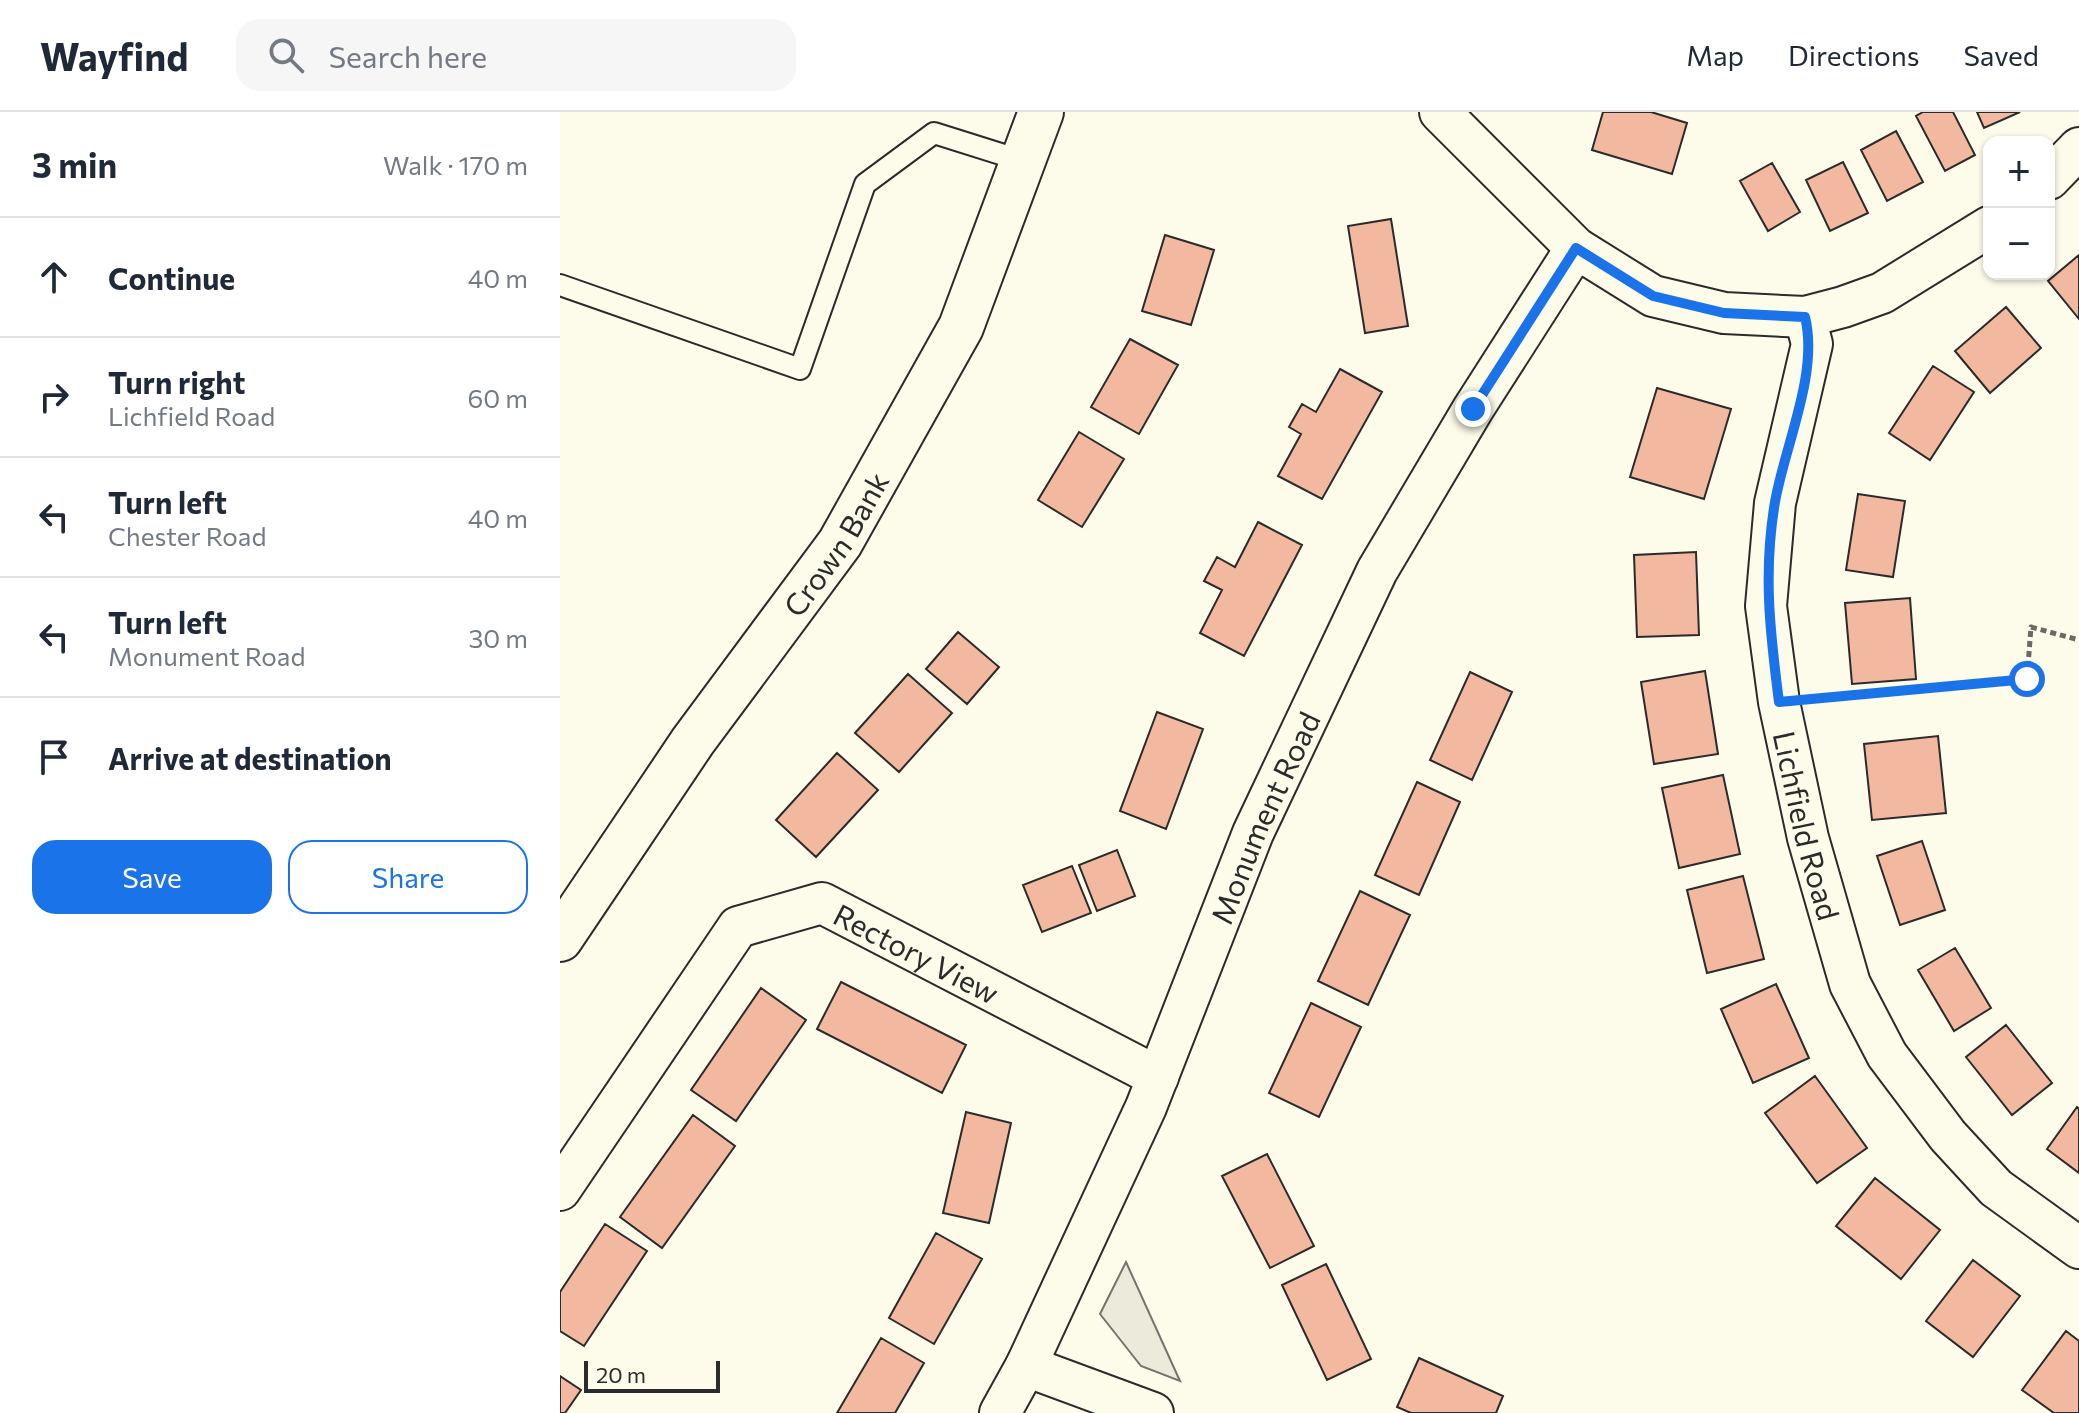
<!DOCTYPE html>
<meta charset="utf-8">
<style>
:root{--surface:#fff;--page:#f6f6f7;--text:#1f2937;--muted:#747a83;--line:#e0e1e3;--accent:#1a73e8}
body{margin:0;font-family:Commissioner,sans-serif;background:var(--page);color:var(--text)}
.controls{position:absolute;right:24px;top:24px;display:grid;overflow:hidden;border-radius:16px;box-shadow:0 2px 6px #0004}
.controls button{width:72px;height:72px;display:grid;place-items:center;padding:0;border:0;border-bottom:2px solid var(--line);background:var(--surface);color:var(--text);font:40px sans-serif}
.scale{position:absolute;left:24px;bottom:20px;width:136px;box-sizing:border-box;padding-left:8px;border:4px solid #2b2b2b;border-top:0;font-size:22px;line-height:28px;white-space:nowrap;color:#2b2b2b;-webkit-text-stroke:6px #fdfbea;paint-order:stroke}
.stop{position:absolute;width:24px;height:24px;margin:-18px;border:6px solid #1a73e8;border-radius:50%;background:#fff}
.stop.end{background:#1a73e8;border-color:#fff;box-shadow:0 2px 8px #0008}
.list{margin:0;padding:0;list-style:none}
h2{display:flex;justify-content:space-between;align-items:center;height:104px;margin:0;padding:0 32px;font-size:34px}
h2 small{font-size:26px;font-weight:400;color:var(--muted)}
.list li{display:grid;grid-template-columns:52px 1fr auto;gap:24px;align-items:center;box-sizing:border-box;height:120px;padding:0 32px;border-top:2px solid var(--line)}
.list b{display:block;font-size:30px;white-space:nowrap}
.list p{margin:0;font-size:26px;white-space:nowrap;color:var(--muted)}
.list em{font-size:26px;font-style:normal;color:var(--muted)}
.actions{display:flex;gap:16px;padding:24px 32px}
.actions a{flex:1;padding:18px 0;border:2px solid var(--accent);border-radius:24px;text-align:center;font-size:28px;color:var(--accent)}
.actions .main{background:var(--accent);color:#fff}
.icon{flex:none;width:44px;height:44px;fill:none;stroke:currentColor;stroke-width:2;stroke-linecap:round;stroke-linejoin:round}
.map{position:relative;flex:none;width:1519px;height:1301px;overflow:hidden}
header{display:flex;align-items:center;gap:48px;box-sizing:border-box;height:112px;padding:0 40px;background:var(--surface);border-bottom:2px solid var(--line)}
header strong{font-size:38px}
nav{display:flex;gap:44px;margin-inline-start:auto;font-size:28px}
.search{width:560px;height:72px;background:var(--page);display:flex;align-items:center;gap:20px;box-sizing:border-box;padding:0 28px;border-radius:24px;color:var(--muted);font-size:30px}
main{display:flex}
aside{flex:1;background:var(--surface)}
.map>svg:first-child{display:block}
</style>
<header>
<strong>Wayfind</strong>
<div class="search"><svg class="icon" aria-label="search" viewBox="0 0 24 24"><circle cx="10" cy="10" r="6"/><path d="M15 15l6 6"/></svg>Search here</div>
<nav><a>Map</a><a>Directions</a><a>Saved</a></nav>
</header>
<main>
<aside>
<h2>3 min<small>Walk · 170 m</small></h2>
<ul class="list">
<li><svg class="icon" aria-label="ahead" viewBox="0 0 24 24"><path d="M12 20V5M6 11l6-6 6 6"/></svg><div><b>Continue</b></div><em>40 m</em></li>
<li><svg class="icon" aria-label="right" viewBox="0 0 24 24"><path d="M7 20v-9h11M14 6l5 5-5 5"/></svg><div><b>Turn right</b><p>Lichfield Road</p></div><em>60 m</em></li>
<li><svg class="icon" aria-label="left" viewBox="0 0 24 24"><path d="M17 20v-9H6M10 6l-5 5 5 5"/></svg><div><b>Turn left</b><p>Chester Road</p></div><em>40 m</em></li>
<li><svg class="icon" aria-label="left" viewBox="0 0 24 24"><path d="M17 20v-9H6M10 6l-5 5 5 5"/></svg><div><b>Turn left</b><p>Monument Road</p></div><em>30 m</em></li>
<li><svg class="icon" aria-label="arrive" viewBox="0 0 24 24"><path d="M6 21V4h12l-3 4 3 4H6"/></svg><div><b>Arrive at destination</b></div></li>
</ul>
<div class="actions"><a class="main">Save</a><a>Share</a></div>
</aside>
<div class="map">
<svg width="1519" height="1301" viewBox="0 0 1519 1301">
<rect width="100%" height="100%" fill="#fdfbea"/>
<!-- green -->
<path fill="#ecebdb" stroke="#74746e" stroke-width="2" d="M566,1150l54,119 -39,-15 -41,-52z"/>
<!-- building -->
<path fill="#f2b8a0" stroke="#2b2b2b" stroke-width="2" d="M1043,0h48l36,11 -15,51 -80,-24z
M1363,0h30l22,43 -30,16 -29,-55z
M1417,0h43l-36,16z
M1336,19l27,51 -36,19 -26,-51z
M1283,50l25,51 -38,18 -24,-51z
M1212,51l28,49 -32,19 -28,-50z
M831,107l17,107 -43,7 -17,-107z
M605,123l49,15 -23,75 -49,-14z
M1519,143v64l-31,-38z
M1446,195l35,41 -51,45 -35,-42z
M570,227l48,26 -39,69 -48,-27z
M1373,254l41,26 -44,68 -41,-27z
M780,257l42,23 -60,107 -44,-23 23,-42 -12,-7 13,-23 14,8z
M1097,276l74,21 -27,90 -74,-22z
M519,320l45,27 -42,68 -44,-27z
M1298,382l47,7 -12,76 -47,-7z
M698,410l44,23 -58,111 -44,-23 22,-43 -18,-9 13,-24 18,10z
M1136,440l3,83 -62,2 -3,-82z
M1350,486l6,81 -64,5 -7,-81z
M398,520l41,35 -32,37 -41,-35z
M1145,559l13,83 -64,10 -13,-82z
M910,560l42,20 -40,88 -42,-20z
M348,562l44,39 -53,59 -44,-39z
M597,600l46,17 -37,100 -46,-18z
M1378,624l8,77 -74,7 -8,-76z
M277,641l41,37 -62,67 -40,-37z
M1163,663l17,79 -61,14 -17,-80z
M857,670l43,20 -41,93 -44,-20z
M1362,729l23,69 -45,15 -23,-69z
M557,738l18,46 -38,15 -18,-46z
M512,754l19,47 -49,19 -19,-47z
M1183,764l21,83 -57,14 -20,-83z
M800,779l50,24 -42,90 -50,-24z
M1395,836l36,60 -37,23 -36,-61z
M281,870l125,63 -24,48 -125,-64z
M1216,872l33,74 -56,25 -32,-74z
M201,876l45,32 -70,101 -45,-31z
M751,891l50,24 -42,90 -50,-24z
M1446,913l46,58 -40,32 -46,-58z
M1255,964l52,72 -50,35 -52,-70z
M1517,995l2,2v64l-32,-24z
M406,1000l45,11 -22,100 -46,-10z
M133,1003l42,31 -73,102 -42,-31z
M707,1042l47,92 -44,22 -48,-92z
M1315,1066l65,52 -39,49 -65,-53z
M45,1112l42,27 -63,95 -24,-15v-39z
M376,1121l46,26 -48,85 -45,-26z
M1413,1148l47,36 -47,61 -47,-36z
M766,1152l45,95 -44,21 -45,-95z
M1506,1219l13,10v72h-25l-32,-23z
M321,1226l43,25 -29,50h-58z
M859,1246l84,38 -7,17h-85l-14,-6z
M0,1264l21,14 -16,23h-5z"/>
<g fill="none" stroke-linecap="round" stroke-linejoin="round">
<!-- lane casing -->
<g stroke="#2b2b2b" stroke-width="24">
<path id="lane" d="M0,173l240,84 65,-185 69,-51 89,28"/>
</g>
<!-- street casing -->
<g stroke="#2b2b2b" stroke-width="44">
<g id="street">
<path d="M880,0l136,136 77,48 71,17 81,4 38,-10 39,-14 107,-66"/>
<path d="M1489,67l30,-31"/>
<path id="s1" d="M1245,205l7,27 -37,159 -9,103 13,96 29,136 42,146 37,71 61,81 48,52 83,60"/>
<path id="s2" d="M0,1078l178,-263 84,-24 336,174"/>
<path d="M466,1254l127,47"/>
<path id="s3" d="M440,1301l26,-47 120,-259 107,-274 124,-262 96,-162 103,-161"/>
</g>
</g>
<!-- secondary casing -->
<g stroke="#2b2b2b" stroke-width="48">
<g id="secondary">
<path id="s4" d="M0,827l133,-198 147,-198 121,-216 80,-215"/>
</g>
</g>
<!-- path -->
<path stroke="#6a6964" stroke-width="5" stroke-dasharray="6 4" stroke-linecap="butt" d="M1260,586l207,-19 4,-52 48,13"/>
<!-- lane -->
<use href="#lane" stroke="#fdfbea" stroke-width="20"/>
<!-- street -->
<use href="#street" stroke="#fdfbea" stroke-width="40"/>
<!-- secondary -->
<use href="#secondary" stroke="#fdfbea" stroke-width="44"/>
</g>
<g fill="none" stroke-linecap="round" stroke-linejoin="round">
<!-- route -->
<path stroke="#1a73e8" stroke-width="10" d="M913,297l103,-161 77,48 71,17 81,4c14,56 -20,128 -30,185 -12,70 -5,130 4,200l248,-23"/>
</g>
<g text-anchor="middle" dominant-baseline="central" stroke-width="6" stroke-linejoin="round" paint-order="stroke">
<!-- street labels -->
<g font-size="30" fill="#2b2b2b" stroke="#fdfbea">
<text stroke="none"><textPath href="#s4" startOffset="482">Crown Bank</textPath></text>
<text stroke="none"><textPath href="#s3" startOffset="652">Monument Road</textPath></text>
<text stroke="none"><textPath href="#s1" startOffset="518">Lichfield Road</textPath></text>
<text stroke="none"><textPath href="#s2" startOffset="512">Rectory View</textPath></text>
</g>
</g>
</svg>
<div class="controls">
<button>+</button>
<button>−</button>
</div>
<div class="scale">20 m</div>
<div class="stop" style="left:1467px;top:567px"></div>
<div class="stop end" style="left:913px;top:297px"></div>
</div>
</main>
